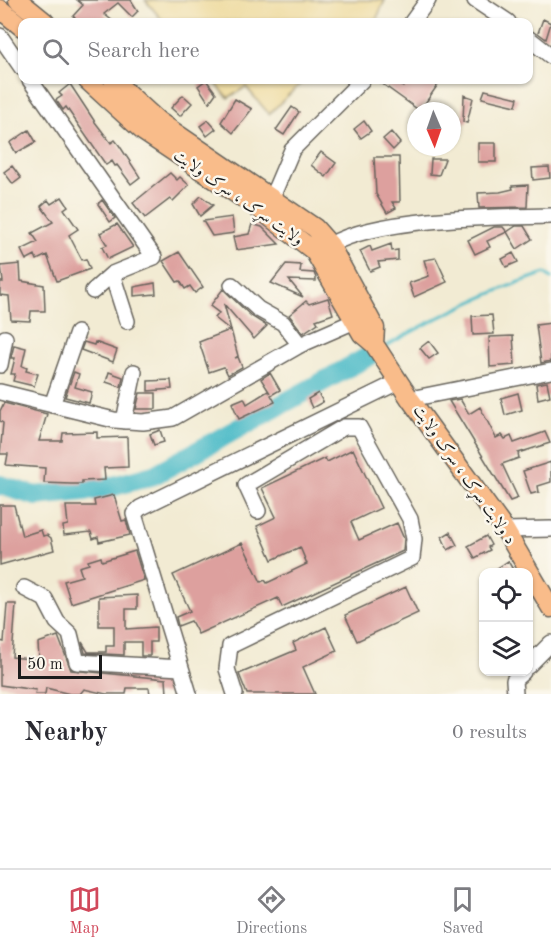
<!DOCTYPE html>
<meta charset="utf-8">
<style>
:root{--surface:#fff;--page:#f7f7f7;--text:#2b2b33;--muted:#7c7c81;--line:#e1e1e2;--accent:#d1495b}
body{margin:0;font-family:"Old Standard TT",Amiri,serif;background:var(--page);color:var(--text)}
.controls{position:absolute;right:18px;bottom:18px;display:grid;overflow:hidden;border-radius:12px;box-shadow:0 2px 4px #0004}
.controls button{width:54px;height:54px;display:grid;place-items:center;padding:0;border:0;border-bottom:2px solid var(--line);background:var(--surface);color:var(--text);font:30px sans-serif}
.compass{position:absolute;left:407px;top:102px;width:54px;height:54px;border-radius:50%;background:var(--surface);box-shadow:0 2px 4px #0004;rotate:178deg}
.scale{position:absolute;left:18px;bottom:15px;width:84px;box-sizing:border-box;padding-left:6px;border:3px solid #1c1c1c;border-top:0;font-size:16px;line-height:21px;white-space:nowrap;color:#1c1c1c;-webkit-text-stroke:4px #fbf7ec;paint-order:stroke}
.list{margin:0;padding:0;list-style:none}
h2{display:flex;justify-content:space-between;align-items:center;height:78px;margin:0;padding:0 24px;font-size:26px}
h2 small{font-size:20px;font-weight:400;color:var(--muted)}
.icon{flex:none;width:33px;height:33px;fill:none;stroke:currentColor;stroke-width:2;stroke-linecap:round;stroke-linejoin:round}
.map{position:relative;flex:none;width:551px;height:694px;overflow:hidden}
.search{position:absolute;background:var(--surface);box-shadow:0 2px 4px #0004;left:18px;right:18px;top:18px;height:66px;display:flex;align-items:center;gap:15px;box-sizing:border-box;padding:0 21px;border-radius:12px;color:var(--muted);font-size:22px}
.sheet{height:174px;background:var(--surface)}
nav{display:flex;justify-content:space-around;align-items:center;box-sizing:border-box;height:84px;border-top:2px solid var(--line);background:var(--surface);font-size:16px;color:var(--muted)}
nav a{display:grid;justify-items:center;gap:3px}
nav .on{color:var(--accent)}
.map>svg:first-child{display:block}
</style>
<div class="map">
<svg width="551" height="694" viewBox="0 0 551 694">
<rect width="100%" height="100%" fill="#fbf7ec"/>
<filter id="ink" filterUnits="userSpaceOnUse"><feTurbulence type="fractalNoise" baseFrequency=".0167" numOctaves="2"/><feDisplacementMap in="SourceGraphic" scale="12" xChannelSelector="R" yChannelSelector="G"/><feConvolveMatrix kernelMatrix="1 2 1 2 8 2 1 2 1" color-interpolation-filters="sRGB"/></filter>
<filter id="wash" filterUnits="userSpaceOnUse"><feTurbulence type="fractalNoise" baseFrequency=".008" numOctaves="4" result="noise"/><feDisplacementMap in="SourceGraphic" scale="24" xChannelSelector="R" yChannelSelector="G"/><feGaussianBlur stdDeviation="1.35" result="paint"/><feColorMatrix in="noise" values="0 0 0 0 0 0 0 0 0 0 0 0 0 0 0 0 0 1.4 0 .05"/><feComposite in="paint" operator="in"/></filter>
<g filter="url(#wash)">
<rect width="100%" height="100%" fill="#f2ebd3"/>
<!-- sand -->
<path fill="#eeda9e" stroke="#857b5d" stroke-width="1.5" d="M145,0h240l-10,22h-211z
M213,80h91l-35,34 -23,-27 -18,11z"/>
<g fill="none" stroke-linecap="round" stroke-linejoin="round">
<!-- stream -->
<path stroke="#4ebbc8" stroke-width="3" d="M383,348c51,-30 106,-56 162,-75l6,5"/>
<!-- river -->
<path stroke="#4ebbc8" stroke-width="20" d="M0,485l36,11 67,-7 51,-14 217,-120"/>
</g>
<g id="blocks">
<!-- building -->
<path fill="#dda09e" d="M77,0h54l7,11 -6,6 -14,-14 -14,11 10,8h-35l-6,-6 10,-11z
M543,19l8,4 -5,16 -8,-6z
M206,80l10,13 -7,10 -11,-17z
M377,80h18l8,7 5,-7h33l-21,31z
M70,84l25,38 16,21 4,-3 4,5 21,32 -9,7 -14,-19 -2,1 -3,-5 -6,4 -40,-58 -3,3 -7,-10 6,-4 -3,-3z
M485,90l33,8 -2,8 -34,-8z
M183,95l9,8 -12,13 -9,-8z
M464,95l9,3 -6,25 -4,-1z
M235,99l17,10 -19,24 -12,-11z
M292,107l7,5 -15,23 -8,-5z
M208,120l8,9 -9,7 -7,-10z
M364,121l7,10 -10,7 -7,-9z
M29,130l7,12 -20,11 -6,-10z
M391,132l9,11 -7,7 -10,-11z
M478,143h18v19h-18z
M321,152l15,11 -10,14 -15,-12z
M374,157h25l1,45h-8l4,6 -9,5 -11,-19z
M431,159h14l-6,16 -9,-1z
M12,166l9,12 -8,6 -9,-12z
M549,167l1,11 -17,2 -1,-12z
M170,173l7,7 3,-3 9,8 -16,16 -3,-2 -25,19 -12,-15z
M528,185l-1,22 -48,1 -1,-15 22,-1 13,-3 -1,-3z
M201,196l12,9 -13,11 -7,-12z
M62,197l6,9 -4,3 14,20 -9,6 13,25 4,-1 4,10 -33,12 -10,-26 -10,5 -2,-5 -9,5 -5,-10 17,-8 -6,-9 21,-11 -12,-16 7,-6 3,4z
M102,200l13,18 -5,4 -12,-18z
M232,217l2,16 -22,3 -9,-15z
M117,224l16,23 -25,12 -6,-12 5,-2 -7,-12z
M252,224l10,3 17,17 -43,6 -3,-13 16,-3z
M516,226h8l8,13 -15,10 -10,-17z
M494,227h9l4,5 -20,9 3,6 -15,7 -7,-14z
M391,244l1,7 6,-1v10l-20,2 2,5 -10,4 -10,-20 10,-5 2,5z
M179,252l24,35 -8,6 -5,-7 -5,3 -5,-8 -3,1 -14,-21z
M513,253l5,9 -12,5 -4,-8z
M436,258l11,24 -33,15 -5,-14 20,-7 -5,-16z
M20,264l1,17 23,4 1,26h-14l-1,10 -19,-1 -2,-24 -9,-1v-13h3l-2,-16z
M286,264l15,1 -1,7 14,1 2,5v3l-27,-1 14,17 -32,-14z
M155,283l1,11 -22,2v-9z
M223,289l28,27 16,10 -13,13 -30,-35 14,52 -3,2 3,-1 4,10 -14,8 -4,-8 -15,5 -10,-30 31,-12 -15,-12 4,-5 -9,-7z
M328,298l5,16 -17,6 2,3 -15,10 -14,-18 17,-14 3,3z
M492,315l2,19 -21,1 -1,-19z
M551,323v38l-10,2 -5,-38z
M513,336l2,29 -25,2 -1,-30z
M429,341l9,12 -9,6 -9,-11z
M84,342l10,3 1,-3 22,8 -4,12 -32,-12z
M14,345l12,3 -4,18 5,2 -1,3 12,3 -4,12 -21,-5 2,-7h-4l4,-16h-4z
M74,372l5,2 -4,13 17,5 -3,11 -24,-6z
M109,372l14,5 -2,10 -15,-5z
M270,373l10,17 -9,5 4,7 -36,17 -7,-16 12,-5 3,6 21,-13 2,2 -9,-14z
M171,380l1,9 -24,2v-10z
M547,382l3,14 -12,3 -2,-15z
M140,393h16v16h-20z
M318,393l5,9 -11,6 -4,-9z
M518,393l4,17 -17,5 -4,-17z
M460,399l9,15 11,-7 16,31 6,-3 3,4 6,-3 3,7 31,-11 5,11 -32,10 1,5 -17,6 16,34 -8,3 -61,-100z
M4,403l43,11 -8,27h23l1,-8 34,-1v6l30,-1 1,30 -24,1 1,12 -23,1v3h-11l-27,-1 1,-15 -39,-3 2,-11h-8l3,-31 -3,-2v-10z
M160,430l4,12 -10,3 -4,-11z
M353,449l28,59 -30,14 8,18 38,-17 7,16 -1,12 -121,56 -4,-9 -80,36 -7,-13 -13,5 -2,-9 14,-6 -17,-36 69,-32 19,39 4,-2 2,3 40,-19 -7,-17 -28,13 -15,-34 19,-9 -14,-29 63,-30 2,4z
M551,462v20l-13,4 1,6 -8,2 -8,-23z
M114,495l8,26 4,-1 4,15 -31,7 -1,-5 -5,2 -2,-7 -27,3 -1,-9 5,-1 -2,-19h29l-1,-6z
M0,505h14l8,31 19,-6 2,6 4,-1 4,3 3,12 -54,15z
M450,532l7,13 -9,5 -6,-13z
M486,536l5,9 -3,2 2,3 -15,8 -7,-12z
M135,551l9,29 -73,23 -7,-22 18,-5 -3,-9 10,-3 -1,-3 13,-4 1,4z
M508,561l7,12h-25z
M406,587l12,26 -61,28 -12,-26z
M137,595v14h-11v20l30,-2v15h-6v14h-9v-14h-17v13l-39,-2 -3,-11 6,10h18v-6h8v-20h-15v-29z
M7,604h9l-4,53 27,3 -1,-17 20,-7 13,34 95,9 1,15h-17l-1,-6h-22l-1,6h-20l-22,-5 -4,5h-10l-24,-6 -1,6h-10l1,-4 -36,-5v-44l4,1z
M326,627l11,24 -34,16 12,27h-68l-8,-20 57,-24 -3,-7z"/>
</g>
</g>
<g filter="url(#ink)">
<use href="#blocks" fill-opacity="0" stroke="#67645c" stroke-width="1.5"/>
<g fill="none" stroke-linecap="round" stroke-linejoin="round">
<!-- minor casing -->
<g stroke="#67645c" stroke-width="18">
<path id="minor" d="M475,0l33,22
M412,22l16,-22
M0,36l22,32
M528,38l23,18
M30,80l124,177 -42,17 -19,17
M272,197l20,-47 70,-70
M330,245c49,-28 163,-28 221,-29
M112,274l15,47
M232,285l26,24 25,14 17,22
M0,365l5,-27
M0,392l114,28 29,2 30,-4 127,-73 55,-24
M410,399l141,-28
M52,405l25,-72
M124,421l10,-49
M505,530l46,-1
M24,588l21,11 12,23 13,12 7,28 104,6
M528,666l23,-23
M189,694l-55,-180 6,-6 258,-126
M235,694l-8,-25 3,-23 182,-88 2,-19 -4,-20 -51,-92h-15l-98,58 12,26
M515,694l-1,-14 9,-8"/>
</g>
<!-- major casing -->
<g stroke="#67645c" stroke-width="21">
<path id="major" d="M18,0l27,22
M0,9l22,18
M87,80l57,52 118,79 52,40 48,83 12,10 36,55 95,131 46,78
M113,80l45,41 157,107 15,17 45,83 -1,16"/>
</g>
<!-- minor -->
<use href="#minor" stroke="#fff" stroke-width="15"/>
<!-- major -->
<use href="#major" stroke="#f9bc8a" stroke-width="18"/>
</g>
</g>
<g text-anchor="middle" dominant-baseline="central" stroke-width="5" stroke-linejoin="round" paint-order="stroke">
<!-- street labels -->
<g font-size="16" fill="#1c1c1c" stroke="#fbf7ec">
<text transform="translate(238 198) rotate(35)">ولایت سړک ، سرک ولایت</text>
<text transform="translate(464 475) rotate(55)">د ولایت سړک ، سرک ولایت</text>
</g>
</g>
</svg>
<div class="controls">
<button><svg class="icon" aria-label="locate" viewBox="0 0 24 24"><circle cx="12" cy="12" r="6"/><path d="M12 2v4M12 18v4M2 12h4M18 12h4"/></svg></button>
<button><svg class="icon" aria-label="layers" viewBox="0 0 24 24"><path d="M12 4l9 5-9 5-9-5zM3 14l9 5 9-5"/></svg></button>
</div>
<svg class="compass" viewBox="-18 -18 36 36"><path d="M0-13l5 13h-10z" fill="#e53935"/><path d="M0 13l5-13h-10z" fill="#7c7c81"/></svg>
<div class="scale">50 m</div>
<div class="search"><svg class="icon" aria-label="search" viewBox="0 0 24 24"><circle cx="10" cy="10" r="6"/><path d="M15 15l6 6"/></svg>Search here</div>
</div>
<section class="sheet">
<h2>Nearby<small>0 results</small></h2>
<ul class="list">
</ul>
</section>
<nav>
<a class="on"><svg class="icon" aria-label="map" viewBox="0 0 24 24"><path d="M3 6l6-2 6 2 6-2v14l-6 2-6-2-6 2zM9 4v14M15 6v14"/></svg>Map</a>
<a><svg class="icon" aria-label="directions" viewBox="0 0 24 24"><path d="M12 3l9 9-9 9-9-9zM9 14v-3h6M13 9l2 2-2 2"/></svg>Directions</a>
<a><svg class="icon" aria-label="saved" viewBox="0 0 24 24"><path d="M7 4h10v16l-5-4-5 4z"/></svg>Saved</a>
</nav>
